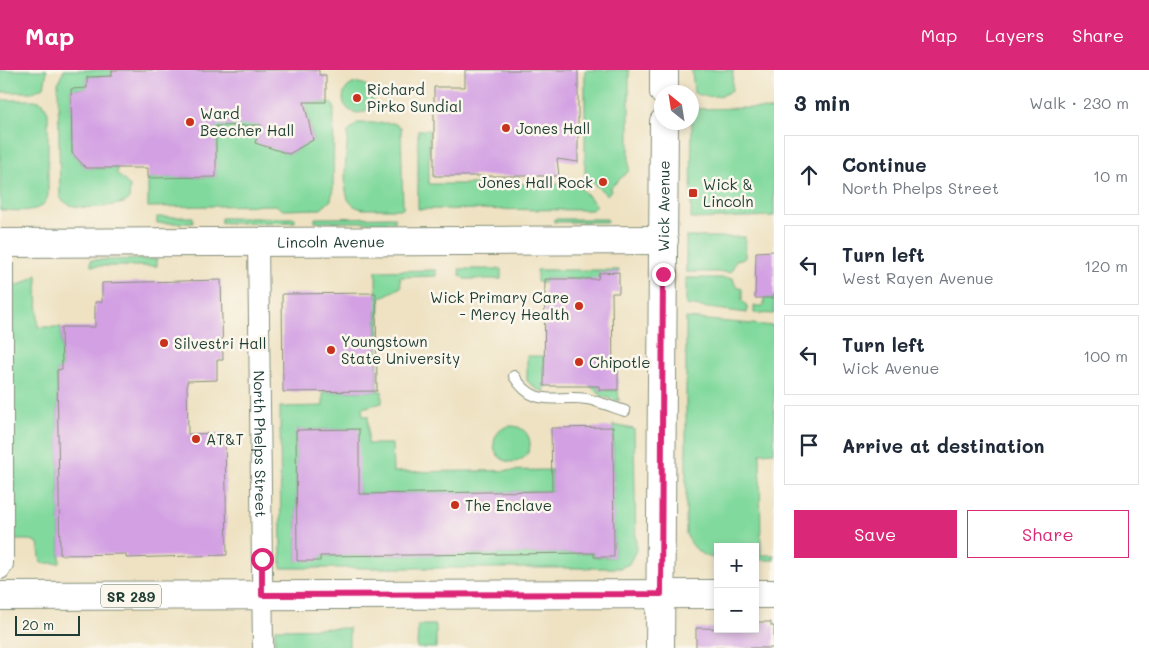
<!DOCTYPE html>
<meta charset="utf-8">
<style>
:root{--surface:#fff;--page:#f6f6f7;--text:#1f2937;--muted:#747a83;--line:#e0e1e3;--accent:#db2777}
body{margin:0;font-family:Mali,sans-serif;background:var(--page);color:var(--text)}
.controls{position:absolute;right:15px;bottom:15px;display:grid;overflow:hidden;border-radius:0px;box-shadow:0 2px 8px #0003}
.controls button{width:45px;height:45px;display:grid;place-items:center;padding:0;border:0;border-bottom:1px solid var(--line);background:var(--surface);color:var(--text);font:25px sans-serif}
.compass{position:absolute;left:654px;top:15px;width:45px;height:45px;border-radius:50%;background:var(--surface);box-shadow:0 2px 8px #0003;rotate:330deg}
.scale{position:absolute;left:15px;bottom:12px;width:65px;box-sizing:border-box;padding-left:5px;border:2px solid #1f3d34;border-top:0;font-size:14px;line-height:18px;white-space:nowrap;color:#1f3d34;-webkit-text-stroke:4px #fbf7ec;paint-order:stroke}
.stop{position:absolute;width:15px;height:15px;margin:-11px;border:4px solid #db2777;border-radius:50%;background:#fff}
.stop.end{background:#db2777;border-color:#fff;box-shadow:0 1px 5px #0008}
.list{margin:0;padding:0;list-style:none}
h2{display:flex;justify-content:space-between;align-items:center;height:65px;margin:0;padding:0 20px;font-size:21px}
h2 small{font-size:16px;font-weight:400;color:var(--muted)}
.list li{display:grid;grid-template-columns:32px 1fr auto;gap:15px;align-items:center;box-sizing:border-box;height:80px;margin:0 10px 10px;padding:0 10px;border:1px solid var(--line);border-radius:0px}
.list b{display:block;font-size:19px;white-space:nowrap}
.list p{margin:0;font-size:16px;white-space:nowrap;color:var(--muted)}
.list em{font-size:16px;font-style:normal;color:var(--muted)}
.actions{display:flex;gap:10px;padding:15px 20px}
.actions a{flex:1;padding:11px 0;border:1px solid var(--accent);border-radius:0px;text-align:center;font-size:18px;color:var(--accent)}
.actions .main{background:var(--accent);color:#fff}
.icon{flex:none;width:28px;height:28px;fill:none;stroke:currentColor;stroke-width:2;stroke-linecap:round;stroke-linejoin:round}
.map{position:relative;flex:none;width:774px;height:578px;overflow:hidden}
header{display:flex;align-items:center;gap:30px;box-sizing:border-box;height:70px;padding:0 25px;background:var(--accent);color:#fff}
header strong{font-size:24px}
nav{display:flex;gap:28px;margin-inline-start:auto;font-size:18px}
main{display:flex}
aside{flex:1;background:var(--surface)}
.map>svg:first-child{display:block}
</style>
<header>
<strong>Map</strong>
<nav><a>Map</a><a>Layers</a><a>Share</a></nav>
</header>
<main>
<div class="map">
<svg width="774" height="578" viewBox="0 0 774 578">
<rect width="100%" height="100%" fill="#fbf7ec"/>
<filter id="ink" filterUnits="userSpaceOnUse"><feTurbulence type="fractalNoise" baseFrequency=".02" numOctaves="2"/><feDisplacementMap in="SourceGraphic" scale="10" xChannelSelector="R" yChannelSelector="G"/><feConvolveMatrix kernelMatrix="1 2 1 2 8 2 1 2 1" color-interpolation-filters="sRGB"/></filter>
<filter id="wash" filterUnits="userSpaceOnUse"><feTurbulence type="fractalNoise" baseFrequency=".0096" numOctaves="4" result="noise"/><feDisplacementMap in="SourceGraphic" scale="20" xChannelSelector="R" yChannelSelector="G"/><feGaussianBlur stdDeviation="1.12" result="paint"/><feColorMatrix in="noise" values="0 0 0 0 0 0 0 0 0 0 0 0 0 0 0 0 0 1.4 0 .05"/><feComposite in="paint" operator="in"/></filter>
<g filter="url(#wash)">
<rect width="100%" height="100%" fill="#eee2c2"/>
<!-- green -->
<path fill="#81d99d" stroke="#508b68" d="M0,0h47l-3,17 -11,5h-33z
M64,0h48v6l-25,1v11l-16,1 1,64 14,15h31v6l13,12 -1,13 -5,4c-16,3 -54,11 -64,-6l-2,-114z
M585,0h44v101l-19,17 1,3 -4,4 -22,-19z
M692,0h41l-1,20c-10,8 -27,8 -38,3z
M343 28a15 15 0 1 1 30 0a15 15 0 1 1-30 0Z
M0,30h35l8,3 5,9v83c-4,21 -33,15 -48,15z
M305,32h24l5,4 -1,83 -2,11 -10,9 -38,1 -7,-5 -128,2v-29l68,-1v-51l51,-18 -12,34 34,12 24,-14z
M748,38l26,2v106l-83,3 1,-110z
M357,53h36l8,4 2,82h-40c-6,-1 -12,-4 -15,-10 -6,-15 -1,-50 0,-67z
M418,60h11v54h148l19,21 -4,5 -174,-1z
M157,147h36v6h-36z
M395,147v5h-80v-4z
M221,148h74v4l-74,1z
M554,149h53v3h-53z
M686,167h59v21l-9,2 -5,12h-45z
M157,189v7h-66v-6z
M459,199h42v10h-37l-4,-4z
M436,200v6l-36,1 1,10 -21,11 -3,93h5v12l-20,5 1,8h5v28h24l1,28 159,-2v21l-193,3 -1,-65 -62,1 1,131 23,-5 274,-3v4h20l-1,-132 21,4 2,121 -7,14 -9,4h-339l-1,-161 43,-1v-14l54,-1 -1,-120z
M537,200h82v2l-20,1 -1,6h-53v4l-8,-1z
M37,205l1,52h23l1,42 -5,1 3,193h-19l-3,-20 -7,-3h-18l-2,-255 11,-1z
M686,208h47l2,7 7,4v11l5,6v7l-61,-8z
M764,228h10v16l-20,-1v-7h10z
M686,248l88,8v126l-14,1 1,102h13v5h-19v-13h-37v12c-16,-2 -25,-10 -32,-25z
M527,286h17l1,35 -7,-1 -11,-9z
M590,316h9v4h19l1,11 -16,-4z
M494 374a18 18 0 1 1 36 0a18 18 0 1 1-36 0Z
M418,555h18v23h-19z
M349,558v20h-74v-19z"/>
<g id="blocks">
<!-- building -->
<path fill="#d3a1e3" d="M112,0h207v5h7v27h-22l9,38 -24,14 -34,-11 6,-18 -45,1v51l-68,1v-10h-62l-14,-15 -1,-64 16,-1v-11l25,-1z
M465,0h113v92l-21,-3 2,17h-125v-89h31z
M774,181v47h-19l1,-46z
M619,202v21h-7l1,76h5v21h-19v-4h-55l1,-107h53l1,-6z
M221,210l2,80h-6v20l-30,1 1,53 37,-1 2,122 -101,3v-4l-66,1 -3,-185 5,-1 -1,-42h34v-25h7v-19z
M376,223l1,98 -94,1 -1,-98z
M613,357l1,130h-20v-4l-274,3v5h-23l-1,-131 63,-1v65l193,-3 -1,-63z
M755,552h16v4h3v22h-78v-20l59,1z"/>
</g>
</g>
<g filter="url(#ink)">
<use href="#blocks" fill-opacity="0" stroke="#86907b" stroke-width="1"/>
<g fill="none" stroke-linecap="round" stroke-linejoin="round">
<!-- lane casing -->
<g stroke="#86907b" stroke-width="12">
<path id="lane" d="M514,306c21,34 42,18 73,23 13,3 26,8 38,12"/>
</g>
<!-- street casing -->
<g stroke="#86907b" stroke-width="22">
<g id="street">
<path id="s1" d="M258,172l5,406"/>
<path d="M0,499l3,-5v-321"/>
</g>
</g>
<!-- secondary casing -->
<g stroke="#86907b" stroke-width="30">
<g id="secondary">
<path id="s2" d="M0,173l664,-3"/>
</g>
</g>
<!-- primary casing -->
<g stroke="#86907b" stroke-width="30">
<g id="primary">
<path d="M664,0v22"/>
<path d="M755,524h19"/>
<path d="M0,526l718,-2"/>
<path id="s3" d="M660,578l4,-526"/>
</g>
</g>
<!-- lane -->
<use href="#lane" stroke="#fff" stroke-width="10"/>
<!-- street -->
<use href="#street" stroke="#fff" stroke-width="20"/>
<!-- secondary -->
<use href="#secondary" stroke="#fff" stroke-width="28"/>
<!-- primary -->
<use href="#primary" stroke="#fff" stroke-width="28"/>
</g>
</g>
<g fill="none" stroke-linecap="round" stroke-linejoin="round" filter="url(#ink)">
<!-- route -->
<path stroke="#db2777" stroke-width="6" d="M262,489v36l399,-1 2,-320"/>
</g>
<!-- markers -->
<g fill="#c8321e" stroke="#fbf7ec" stroke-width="2">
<circle cx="357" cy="28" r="5"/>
<circle cx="190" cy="52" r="5"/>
<circle cx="506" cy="58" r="5"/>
<circle cx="603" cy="112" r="5"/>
<rect x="688" y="118" width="10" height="10" rx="2.5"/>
<circle cx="579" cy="236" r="5"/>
<circle cx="164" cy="273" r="5"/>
<circle cx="331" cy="280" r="5"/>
<circle cx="579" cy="292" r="5"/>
<circle cx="196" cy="369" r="5"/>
<circle cx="455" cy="435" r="5"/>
</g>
<g text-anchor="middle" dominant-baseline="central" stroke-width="5" stroke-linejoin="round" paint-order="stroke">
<!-- shield labels -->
<rect fill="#fbf7ec" stroke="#61756b" stroke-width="1" x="101" y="514.5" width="60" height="23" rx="4"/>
<g font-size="14" font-weight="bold" fill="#1f3d34">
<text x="131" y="526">SR 289</text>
</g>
<!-- poi labels -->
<g font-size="15" fill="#1f3d34" stroke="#fbf7ec" text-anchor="start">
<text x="367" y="19">Richard<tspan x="367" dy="17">Pirko Sundial</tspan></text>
<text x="200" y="43">Ward<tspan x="200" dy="17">Beecher Hall</tspan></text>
<text x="516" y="58">Jones Hall</text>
<text x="593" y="112" text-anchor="end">Jones Hall Rock</text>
<text x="703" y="114">Wick &amp;<tspan x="703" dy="17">Lincoln</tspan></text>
<text x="569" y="227" text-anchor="end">Wick Primary Care<tspan x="569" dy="17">- Mercy Health</tspan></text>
<text x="341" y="271">Youngstown<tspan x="341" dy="17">State University</tspan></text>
<text x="174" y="273">Silvestri Hall</text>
<text x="589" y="292">Chipotle</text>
<text x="206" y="369">AT&amp;T</text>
<text x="465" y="435">The Enclave</text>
</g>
<!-- street labels -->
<g font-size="15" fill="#1f3d34" stroke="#fbf7ec">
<text stroke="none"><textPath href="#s3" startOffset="442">Wick Avenue</textPath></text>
<text stroke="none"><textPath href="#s2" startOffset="331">Lincoln Avenue</textPath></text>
<text stroke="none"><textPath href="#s1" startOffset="202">North Phelps Street</textPath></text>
</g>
</g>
</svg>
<div class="controls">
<button>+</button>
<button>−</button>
</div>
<svg class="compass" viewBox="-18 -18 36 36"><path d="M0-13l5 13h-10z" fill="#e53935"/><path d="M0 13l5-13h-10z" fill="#747a83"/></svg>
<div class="scale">20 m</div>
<div class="stop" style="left:262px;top:489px"></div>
<div class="stop end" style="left:663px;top:204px"></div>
</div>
<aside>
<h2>3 min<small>Walk · 230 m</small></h2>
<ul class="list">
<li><svg class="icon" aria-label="ahead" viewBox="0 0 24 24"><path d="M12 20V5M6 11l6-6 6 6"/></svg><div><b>Continue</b><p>North Phelps Street</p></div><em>10 m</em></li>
<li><svg class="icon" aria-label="left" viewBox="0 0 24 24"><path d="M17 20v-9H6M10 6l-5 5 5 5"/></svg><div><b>Turn left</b><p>West Rayen Avenue</p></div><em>120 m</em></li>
<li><svg class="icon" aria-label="left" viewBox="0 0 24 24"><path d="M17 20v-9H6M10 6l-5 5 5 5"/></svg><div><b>Turn left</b><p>Wick Avenue</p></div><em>100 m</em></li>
<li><svg class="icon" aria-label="arrive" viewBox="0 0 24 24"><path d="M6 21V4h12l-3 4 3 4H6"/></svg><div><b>Arrive at destination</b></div></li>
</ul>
<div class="actions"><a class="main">Save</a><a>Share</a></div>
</aside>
</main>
